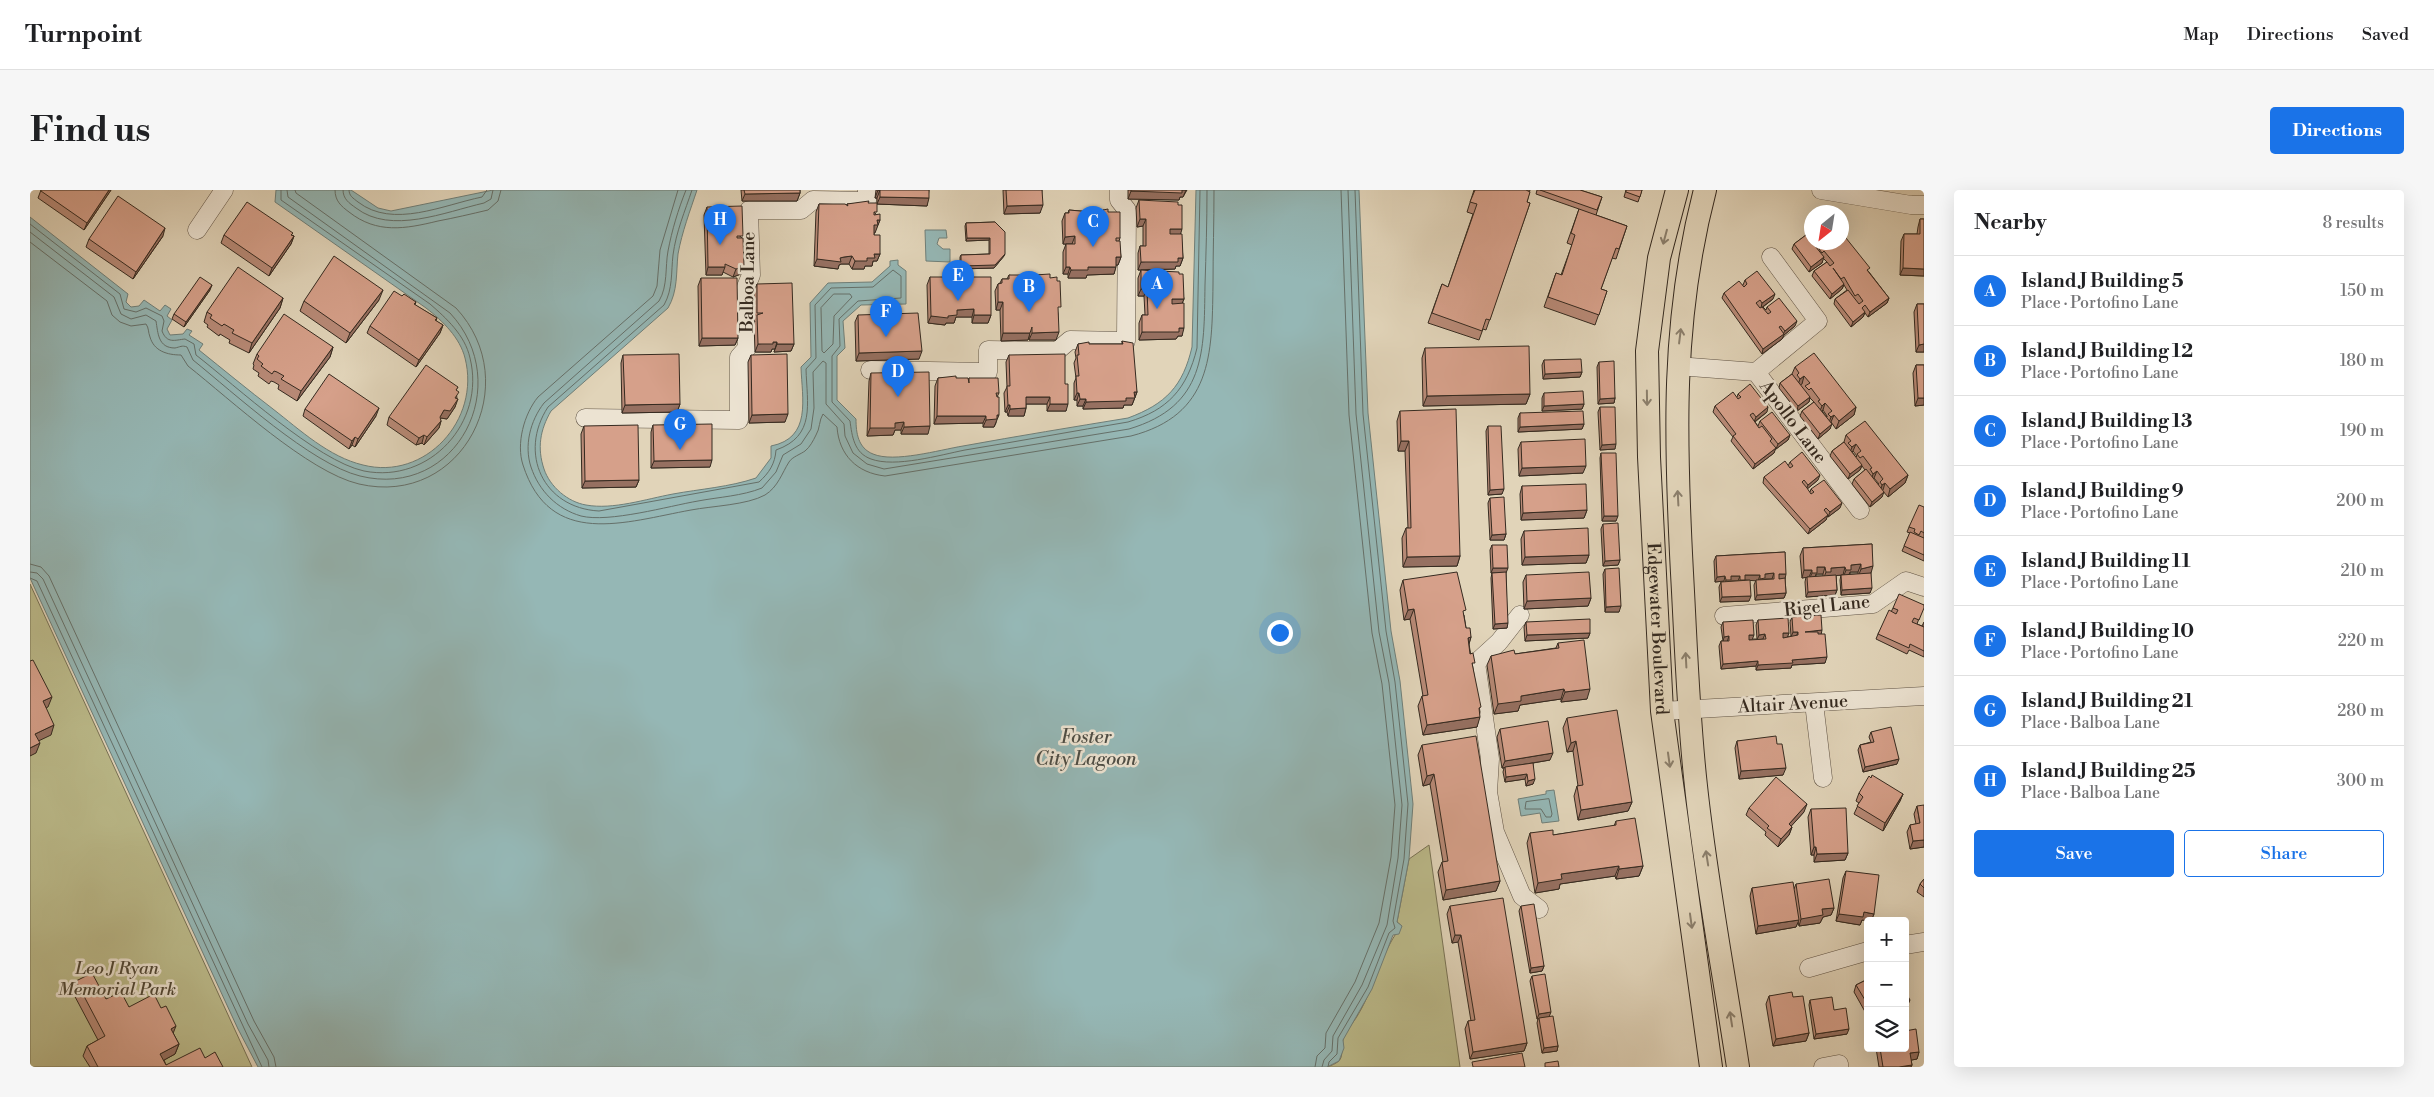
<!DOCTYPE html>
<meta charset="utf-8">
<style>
:root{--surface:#fff;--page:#f6f6f6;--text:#202124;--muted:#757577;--line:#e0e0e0;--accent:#1a73e8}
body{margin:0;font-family:"Libre Bodoni",serif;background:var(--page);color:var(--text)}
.controls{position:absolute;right:15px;bottom:15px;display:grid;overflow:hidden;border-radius:5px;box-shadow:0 5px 20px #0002}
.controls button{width:45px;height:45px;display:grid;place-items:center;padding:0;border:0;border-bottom:1px solid var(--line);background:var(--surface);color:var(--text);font:25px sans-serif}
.compass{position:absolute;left:1774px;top:15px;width:45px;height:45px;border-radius:50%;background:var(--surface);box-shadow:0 5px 20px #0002;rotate:210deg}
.you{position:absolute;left:1249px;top:442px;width:18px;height:18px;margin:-12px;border:4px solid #fff;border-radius:50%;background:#1a73e8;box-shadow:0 0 0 8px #1a73e833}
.badge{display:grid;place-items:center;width:32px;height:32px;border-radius:50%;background:var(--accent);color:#fff;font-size:16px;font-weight:700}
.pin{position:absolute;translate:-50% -41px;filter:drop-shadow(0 1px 2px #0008)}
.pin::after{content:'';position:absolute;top:26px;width:18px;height:15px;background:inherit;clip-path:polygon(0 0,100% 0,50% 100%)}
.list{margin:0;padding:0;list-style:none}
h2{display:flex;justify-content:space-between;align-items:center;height:65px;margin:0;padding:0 20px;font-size:21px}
h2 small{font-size:16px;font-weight:400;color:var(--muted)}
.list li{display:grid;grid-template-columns:32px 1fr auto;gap:15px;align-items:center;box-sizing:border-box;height:70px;padding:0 20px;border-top:1px solid var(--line)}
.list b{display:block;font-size:19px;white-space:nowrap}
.list p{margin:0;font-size:16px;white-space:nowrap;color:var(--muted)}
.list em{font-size:16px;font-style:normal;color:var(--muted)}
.actions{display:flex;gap:10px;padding:15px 20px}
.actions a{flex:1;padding:11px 0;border:1px solid var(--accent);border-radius:5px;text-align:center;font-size:18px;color:var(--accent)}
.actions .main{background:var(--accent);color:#fff}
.icon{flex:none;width:28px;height:28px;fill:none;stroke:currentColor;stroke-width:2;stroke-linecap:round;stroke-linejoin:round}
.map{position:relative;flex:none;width:1894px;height:877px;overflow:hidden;border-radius:5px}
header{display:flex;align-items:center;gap:30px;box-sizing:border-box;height:70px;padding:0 25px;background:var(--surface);border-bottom:1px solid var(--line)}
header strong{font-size:24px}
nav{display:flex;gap:28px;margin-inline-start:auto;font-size:18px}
.intro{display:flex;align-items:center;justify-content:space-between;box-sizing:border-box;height:120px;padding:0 30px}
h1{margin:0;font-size:35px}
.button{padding:12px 22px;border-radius:5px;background:var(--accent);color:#fff;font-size:18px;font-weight:700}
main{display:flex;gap:30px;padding:0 30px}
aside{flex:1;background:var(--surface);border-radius:5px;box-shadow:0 5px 20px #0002}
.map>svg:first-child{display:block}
</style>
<header>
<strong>Turnpoint</strong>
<nav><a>Map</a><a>Directions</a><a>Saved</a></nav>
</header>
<div class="intro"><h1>Find us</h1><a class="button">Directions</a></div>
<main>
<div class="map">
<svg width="1894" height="877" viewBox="0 0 1894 877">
<rect width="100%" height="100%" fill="#e1d4b9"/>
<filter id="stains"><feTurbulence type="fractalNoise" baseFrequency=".004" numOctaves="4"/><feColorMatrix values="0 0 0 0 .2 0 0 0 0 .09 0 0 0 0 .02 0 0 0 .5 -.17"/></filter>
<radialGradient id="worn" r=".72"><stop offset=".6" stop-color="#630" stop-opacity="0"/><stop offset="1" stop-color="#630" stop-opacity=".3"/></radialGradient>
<!-- green -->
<path fill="#bbba8a" stroke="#787255" d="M0,394l222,483h-222z
M1399,655l31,222h-133c21,-7 12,-13 16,-27 2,-9 12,-19 16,-27 15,-25 25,-68 43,-87l-5,-4 12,-63z"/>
<!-- water -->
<path fill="#95b7b5" stroke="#6f7f79" d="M246,0h75l27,18 13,3 102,-21h204c-7,21 -15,42 -19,64 -2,19 0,37 -10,54l-117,103c-11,19 -14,37 -7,58 6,18 24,33 42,36 27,5 60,-6 87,-11 27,-5 57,-7 83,-16l15,-20v-12c41,-8 31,-47 30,-79l10,-10 -1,-54 18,-20 44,-1 18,-16v-5l8,-1v5l8,6v33l-45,1 -18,16 2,27 -8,8v44l19,19c0,14 2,29 17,35 21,9 66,-4 90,-8 55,-10 110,-19 165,-28 38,-14 55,-32 64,-71l4,-157h163l9,223 23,218 9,50 13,123 -4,55 -12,63 5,4 -3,8 -6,1 -21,54 -29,51 1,8 -5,13 -12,6h-1069l-20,-38 -208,-451v-361l98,77 -2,8 5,5 8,-1 5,-6 16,11 5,-6 6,4 -4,7 5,4 -5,9 3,6 13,-1 4,-5 5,2 -3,4 14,9 -4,6c25,20 49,40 74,59 27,21 56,48 90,56 62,16 118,-45 102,-107 -5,-20 -22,-37 -39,-50l-151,-106z
M895,40h21l1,8h-8l-2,6 6,5h7v13l-24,-1z
M1524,600l5,31 -17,2 -2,-10 -19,3 -3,-17 28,-5v-3z"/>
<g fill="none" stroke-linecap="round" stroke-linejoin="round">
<!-- shore -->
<path stroke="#65706a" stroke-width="1" d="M305,0c0,11 6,16 14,22 28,22 56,17 89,9 16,-3 33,-7 50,-11l10,-9 3,-11
M313,0c0,9 6,13 13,18 35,27 89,4 128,-5l7,-4 2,-9
M319,0c0,6 4,8 9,12 35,27 85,3 124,-5l5,-7
M648,0l-18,60 -3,36 -4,10 -115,101c-14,17 -22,47 -15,68 27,84 102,57 168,45 21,-4 56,-5 74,-15 13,-8 17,-22 24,-33 3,-5 12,-8 16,-11 5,-4 8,-10 11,-16 4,-6 3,-15 7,-21l14,13c2,28 20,46 48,49l246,-40c81,-21 81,-81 82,-151 0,-32 1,-63 1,-95
M656,0c-8,20 -14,40 -18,61 -3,16 0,35 -9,50l-115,102c-14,18 -20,43 -13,64 8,24 26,42 50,49 28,7 88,-10 117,-15 21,-4 44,-5 64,-13l14,-16 7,-17 18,-11 10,-15 3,-21 -1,-36 10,-11 3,2v41l18,20 1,12 8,17 14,11 17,5 245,-40c77,-23 75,-77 76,-144 1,-31 2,-63 2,-95
M662,0c-7,21 -16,42 -19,65 -2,17 0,34 -9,50l-116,102c-30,46 -5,101 51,104l160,-29c10,-9 16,-18 17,-32 40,-14 31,-46 30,-81l10,-11 -1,-53 16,-17 42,-1 20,-17 8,6v22l-43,3 -19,18 1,27 -8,10v46l18,19c2,15 4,32 21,38 24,9 69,-4 94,-9 55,-9 109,-19 163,-28 40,-12 59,-33 69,-74l3,-158
M0,34l90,70 4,15 12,3 10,-4 16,8 2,5 -2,10c5,13 13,9 23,8l9,5 2,11c40,31 121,106 168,116 66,13 122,-49 106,-113 -5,-23 -24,-40 -40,-54l-149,-104v-10
M0,42l84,65 7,17 10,5 15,-4 10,6c2,12 2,27 19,27 5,-1 7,-3 12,-1l6,13c41,33 118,104 167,116 97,24 156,-92 90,-163l-162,-116 -1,-7
M0,52l77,59 5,14 8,7 11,4 15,-2c3,4 2,8 4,13 4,14 17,18 31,18l7,11c43,34 120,106 171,118 104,24 167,-101 97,-176l-160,-115 -1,-3
M804,104h16l2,3 -18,19 -1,28 -9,9 -2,-2 -1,-43z
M0,374l11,3 8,9 205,445 20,36 2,10
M0,382l7,1 6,6 205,445 20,36 1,7
M0,388l7,3 225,486
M1519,609l3,15 -1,3h-5l-5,-8h-16l1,-7z
M1285,877l2,-11 8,-8 1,-15 29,-51 24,-59 12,-66 4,-52 -13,-121 -10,-51 -23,-218 -8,-225
M1292,877l2,-7 8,-9 1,-15 29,-51 25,-60 11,-67 4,-53 -13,-122 -10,-51 -23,-218 -8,-224
M1298,877l1,-5 8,-8 1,-16 30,-51 21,-54 6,-5 -2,-7 11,-62 4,-55 -13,-122 -9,-51 -23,-217 -8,-224"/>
<!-- minor casing -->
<g stroke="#605446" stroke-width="19">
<path id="minor" d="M1791,0l90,15h13
M167,40l27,-40
M1647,176l79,6 104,138
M840,180l118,2v-22l69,1 13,-11 56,1 1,-131 -8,-10v-10
M1726,182l62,-51 -47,-64
M555,228l154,2v-63l8,-9 -1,-61 5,-12 -2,-65h52l12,-10 54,1v-11
M1490,425l-21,27 -23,21 14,96 -2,33 7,40 27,64 17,13
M1694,426l149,-12 33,-23 18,6
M1784,513l9,75
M1632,521l262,-15
M1875,755l19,-3
M1779,778l59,-17
M1793,877l16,-3v3"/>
</g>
<!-- major casing -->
<g stroke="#352a20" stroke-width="24">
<g id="major">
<path id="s1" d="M1647,0l-18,68 -12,93 2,106 13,254 49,356"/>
<path d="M1675,0c-34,130 -30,251 -23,383 4,71 6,142 14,213 10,94 28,188 42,281"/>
</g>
</g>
<!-- minor -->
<use href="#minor" stroke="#ece3d2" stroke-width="18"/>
<!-- major -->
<use href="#major" stroke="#e1d4b9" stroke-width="22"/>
</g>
<!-- wall -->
<path fill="#b88a77" stroke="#352a20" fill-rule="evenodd" d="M11,0h70l-27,40 -46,-32z
M711,0h59v3l-3,8h-55z
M846,0h53l-2,16 -50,-2v-6h-2z
M973,0h39l-2,23 -36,1z
M1098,0h59l-4,7h-3l-1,3 -51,-1z
M1444,0h56l-3,12 3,1 -44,127 -3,-1 -4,11 -51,-17 14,-39 6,3 25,-73 -6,-2z
M1507,0h43l22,7 -6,18 31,11 -11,33 -4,-1 -11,31 6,2 -12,34 -51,-18 12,-34 5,2 11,-30 -5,-2 12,-34 -43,-15z
M1596,0h16l-4,12 -14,-5z
M1109,10l42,34 2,24 -3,8h-4l-1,3 -37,1v-17l2,-7h3v-20l-6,1 -1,-19z
M838,13l12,17 -6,13v2l6,19 -3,7h-4l-1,5h-7l-1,3h-12l-3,-5h-8l-2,1 -1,4 -24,-3 2,-54 3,-8 28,1v-1z
M677,17l35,31 -1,36 -8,3 -10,-5 -1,3h-16l-2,-60z
M1039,20l33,3 1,-3 5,2 12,26 -1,3 2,16 -3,8h-2l-2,9 -27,1 -1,3h-18v-4h-5v-22l3,-8h6h-9l-1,-23 3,-8h3z
M1890,29h4v57l-24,-1 1,-34 3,-7h13l1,-7z
M965,32l9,34 -10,12 -34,1v-12l1,-2 28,-1v-14l-23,1 -1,-15 1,-3z
M1782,37v15h30l27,30 20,26 -2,5 -19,14 -3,-4 -2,4 -12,10 -17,-23 1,-5 12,-9 -3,-5 -2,4 -12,10 -18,-23 2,-5 13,-9 -4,-4 -1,5 -13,9 -17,-23 2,-5 12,-9 2,-5z
M194,45h68l2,1 -3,8 -22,32 -48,-33z
M133,46l-30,43 -47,-32 3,-8z
M1111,80l38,4 5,25 -2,4v33h-4l-2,3 -37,1v-17l3,-8h3l-1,-19h-6v-18z
M979,85l15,4 3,1 2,-5 2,5 3,-5 16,3 8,36 -2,26h-27v-5l-1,5 -27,1 -1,-31h-4l-1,-19 3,-7 2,-1 2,-4h5z
M900,87l61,38 -3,8h-16v-6h-16l-2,6h-8l-1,2 -17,-2 -1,-38z
M671,88l37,60 -3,7 -36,1 -1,-60z
M1715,90l28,19 -10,8 3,3 1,-3 28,19 -11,9 -2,4 -20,15 -40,-56 2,-5 19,-8z
M727,94l37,60 -3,7 -17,1 1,-3h-3l-1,3h-16l-1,-29 1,-2h-1v-29z
M180,100l-26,37 -12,-8 2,-5z
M372,106l14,6 -1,3 22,13 -1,3 7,4 -3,8 -24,34 -49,-34 3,-7z
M253,108l-3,10 -31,45 -20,-10 1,-3 -10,-6 -1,2 -12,-9 1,-2 -4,-3 3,-10z
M349,110l-33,43 -46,-32 4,-10z
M1887,114h7v48h-8l-2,-40z
M828,125l61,44 -63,2 -1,-39z
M1092,151l15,51 -5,13h-8l-1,3 -40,1v-3h-6v-6h-3v-17l2,-5 -2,-15 2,-5 -1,-6 3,-8h44z
M303,157l-3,10 -33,44 -19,-12 1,-4 -5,-3 -3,-1 -2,3 -11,-8 1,-3 -6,-4 1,-4 -1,-1 4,-10z
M1395,158l105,46 -4,10 -103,2 -1,-48z
M593,165l57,49 -3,8 -55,1 -1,-50z
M721,165l34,67 -36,1 -1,-61z
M979,165l56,29 1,27h-19v-7h-21v4l-2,8h-16l-1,-4h-2l-1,-19 3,-6 -1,-25z
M1514,170l38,12 -2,5 -37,2 -1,-14z
M1569,172l16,36 -1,5 -16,1 -1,-37z
M1886,175h8v40l-9,1 -2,-33z
M1765,177l61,40 -2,8 -18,14 -5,-7 -1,7 -12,10 -18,-23 2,-5 12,-9 -4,-4 -1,4 -12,9 -18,-23 1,-5 12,-9zM1793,220l4,6v1l-5,-6z
M841,183l57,61h-27v-4h-6l-2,5 -26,1 2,-55z
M908,188h18l12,3 1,-3 30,15 -2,4 -1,26 -2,4h-11v-4l-49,1 1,-38z
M428,197l-2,3 1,9 -2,8 -8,12 -6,-1 -1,1 1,2 -2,7 -15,17 -2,-2 -6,2 -29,-20 2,-8z
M1514,203l40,11 -2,5 -40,2v-13z
M1708,204l29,18 -12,10 3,4 2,-5 30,14 -2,5 -12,9 -1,-1 -1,5 -21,16 -22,-28 2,-4 -20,-25 2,-6 22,-9z
M1570,217l15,42 -15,1 -2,-38z
M275,219l71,7 -21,31 -3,-2 -3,4 -46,-33z
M1370,221l60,145 -3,10 -54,1 -1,-29 4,-10h2l-3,-77h-7l-1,-30z
M1490,223l64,11 -2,5 -64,3v-14z
M623,235l57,42 -59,1v-36z
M554,236l55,54 -3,7 -54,1 -1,-54z
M1458,236l14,68 -14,1 -2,-64z
M1816,245l62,40 -3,8 -17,14 -6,-7v7l-12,10 -18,-23 2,-5 11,-9 -3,-4 -2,4 -12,9 -18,-23 2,-5 12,-9zM1823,261l4,5 -1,1 -4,-5zM1844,288l5,6 -1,1 -5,-6z
M1491,252l62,31 -64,3 -1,-27z
M1571,263l15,68h-14l-2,-63z
M1760,272l28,18 -11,9 3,3 1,-3 29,19 -12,9 -1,-1 -1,4 -18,14 -45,-51 1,-6 24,-11z
M1492,296l65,24 -3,8 -63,2 -1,-26z
M1460,308l16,36 -2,6h-14l-2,-37z
M1894,317v54l-22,-10 8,-18 -3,-1 2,-5z
M1573,334l17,36 -2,5 -15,1 -2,-37z
M1494,341l65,24 -3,8 -64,2 -1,-26z
M1842,354l-2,49 -29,2 -1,-15 1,-5h-5l1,15 -2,5 -29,2 -1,-15 1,-5 -4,1 -2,-22 3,-8zM1820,382h8v2h-8zM1786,384h7v2h-7z
M1462,355l14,28 1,55 -14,1 -2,-51 1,-5h-1l-1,-23z
M1755,362v26l1,15 -2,5 -29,2 -1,-15 2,-5h-11l4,21 -29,1 -1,-15 2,-5 3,-1 -9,1 -1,-21 2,-5z
M1575,379l14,43h-14l-2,-38z
M1496,385l65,23 -3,8 -64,3 -1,-27z
M1373,390l61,35 2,13 5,9 -2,7 11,68 -3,15 -54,8 -5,-29 4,-10h1l-13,-77 -6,1 -4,-30z
M1894,415l-7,19 5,2 2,-4v35l-15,-7 -2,4 -31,-15 2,-5 13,-22 2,-4z
M1762,427l29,17 4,29 -33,2 -1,3 -35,2v-4l-35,3 -2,-23 2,-5h2l-2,-14 2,-5 29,17h5l-1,-14 2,-5 31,13 -2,4 4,-1 -1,-14z
M1496,432l64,11 -2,5 -63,3 -1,-14z
M1528,453l29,56 -26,3v-3l-41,6 -2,6 -24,3 -7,-49 4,-9 24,-2 41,-6z
M1537,528l65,84 -4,9 -50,9 -4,-24 3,-10h1l-5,-35 -6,1 -4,-24z
M1470,539l50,31 -17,3v21l-7,2 -1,-7 -20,3 -2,-10 1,-4h-2l-5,-31z
M1841,542l26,32 -34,8 -5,-22 2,-5 11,-3 -2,-5z
M1707,551l40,3 6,31 -44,4 -4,-31z
M1392,555l78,136 -4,10 -53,9 -5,-28 4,-10h1l-13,-78 -7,2 -5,-31z
M1829,603l44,1 -3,7 -17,30 -29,-17 5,-11 -3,-2z
M1887,616l7,41 -14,2 -3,-17 3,-7 6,-1 -2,-10z
M1719,618l55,4 -13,14 1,1 -3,8 -11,12 -13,-12 1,-3 -20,-17z
M1781,619l37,44 -3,7 -31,2v-7h-3l-3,-38z
M1586,631l27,45 -4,10 -23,3 -1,-3 -55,8 -1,5 -24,4 -8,-50 3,-10 23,2 61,-9z
M1816,681l28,43 -3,7 -9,-1 -2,5 -24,-4 7,-43z
M1894,689v18l-7,-5 3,-8z
M1766,694l38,24 -3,7 -8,2 -3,6 -21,3 -1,-4 -2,5 -40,7 -6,-38 2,-8 42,1z
M1420,716l77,137 -3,8 -54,8 -5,-30 3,-8h3l-13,-79 -6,1 -5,-29z
M1491,716l23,60 -2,5 -12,2 -11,-62z
M1502,786l17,41 9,29 -1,5 -15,2 -5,-30 1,-4h-1l-7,-38z
M1838,789v38l-14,-25 2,-7z
M46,791l30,18 23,8 44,26 6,11 -4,10 -11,6 2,5 39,-7 18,9h-133l-7,-11 4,-10 11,-6 -26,-49z
M1739,806l24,1 16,36 -3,8 -33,5 -7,-42z
M1780,810l37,34 -33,5 -5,-34z
M1846,858h29l14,4 -2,7 -6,1 1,5 -1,2h-32z"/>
<!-- shaded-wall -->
<path fill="#967061" stroke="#352a20" d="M79,0h2l-27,40 3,-7z
M848,0h2l-3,8h-2z
M1156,0l-3,7h-3l-1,3 -51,-1 3,-8 56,-1z
M770,3l-3,8h-55l3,-7z
M850,7l49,1 -2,8 -50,-2z
M1013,15l-3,8 -36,1 3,-8z
M1110,29h6l-3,7 -6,1z
M847,30h3l-5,13h-4l3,-8z
M135,38l-2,8 -30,43 3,-7z
M1140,39h12l-2,7 -13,1z
M264,46l-3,8 -22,32 3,-8z
M1045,46l-3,8h-9l2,-7z
M937,48h23l-1,2 -23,1z
M844,64h6l-3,7h-4l-1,5h-7l-1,3h-12l3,-8 12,-3z
M975,64l-1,2 -10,12 -34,1 1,-3z
M822,66l-3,8h-8l-2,1 -1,4 -24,-3 3,-7 23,-1 4,-1z
M1086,67h5l-3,8h-4z
M1794,67l-2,6 -13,9 2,-5z
M1148,68h5l-3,8h-4l-1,3 -37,1 3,-8z
M714,76l-3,8 -8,3 3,-8z
M678,77h17l-3,8h-16z
M1036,77h4l-2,7h-5z
M1058,77h28l-2,7 -27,1 -1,3h-18l3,-8z
M1873,78l21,1v7l-24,-1z
M1814,94l-2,5 -12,10 2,-5z
M182,95l-2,5 -26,37 2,-5z
M1111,99h6l-3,7h-6z
M353,100l-4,10 -33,43 4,-10z
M1745,104l-2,5 -12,9 1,-5z
M253,108l-3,10 -31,45 3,-10z
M1859,108l-2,5 -19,14 2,-5z
M1142,109h12l-3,7h-12z
M968,112h5l-3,8h-4z
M944,119l-2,8h-16l-2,6h-8l-1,2 -17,-2 3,-7h17l9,-6z
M1835,122l-2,5 -12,10 2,-5z
M944,125h17l-3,8h-16z
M1767,131l-2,5 -11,9 -2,4 -20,15 1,-5 20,-15 2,-3z
M413,135l-3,8 -24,34 3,-7z
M1149,138h5l-2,8h-4l-2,3 -37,1 3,-8z
M1029,142l-3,8h-27l3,-7z
M973,143h27l-2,7 -27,1z
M672,148h36l-3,7 -36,1z
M743,152h4l-2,7h-3l-1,3h-16l3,-8z
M747,154h17l-3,7 -17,1z
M1894,154v8h-8l3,-7z
M303,157l-3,10 -33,44 4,-10z
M892,161l-3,8 -63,2 3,-8z
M1552,182l-2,5 -37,2 2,-5z
M1774,186l-2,8 -5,3 3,-8z
M1104,202h3l-5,13h-8l-1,3 -40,1 3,-7 40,-4z
M1047,203h2l-2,7h-3z
M1500,204l-4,10 -103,2 4,-10z
M996,207h24l-3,7h-24z
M1780,207l-1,5 -12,9 1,-5z
M1585,208l-1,5 -16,1 2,-5z
M1888,208h6v7l-9,1z
M428,209l-3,8 -8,12 -6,-1 -4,6 3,-7 4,-7z
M1050,209h6l-3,7h-6z
M1795,213l-2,7 -4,3 3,-7z
M650,214l-3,8 -55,1 3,-8z
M1020,214h18l-2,7h-19z
M1554,214l-2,5 -40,2 2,-5z
M978,215h2l-3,7h-2z
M1738,217l-1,5 -13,10 2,-5z
M1826,217l-2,8 -18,14 3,-8z
M349,218l-3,8 -21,31 3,-8z
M996,218l-2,8h-16l2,-7z
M758,224l-3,8 -36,1 3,-8z
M967,225h2l-5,12h-11l3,-7z
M1804,225l-3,7 -3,3 3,-8z
M907,226h49l-3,7 -49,1z
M411,231l-2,7 -15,17 3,-8z
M874,232l-3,8h-6l-2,5 -26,1 3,-8 25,-5z
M1554,234l-2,5 -64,3 2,-5z
M1802,234l-2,5 -12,10 2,-5z
M900,236l-2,8h-27l3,-7z
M394,245l-2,8 -6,2 3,-7z
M1760,245l-2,5 -12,9 2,-5z
M325,247l-3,8 -3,4 3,-8z
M1371,251h8l-4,10h-7z
M1586,254l-1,5 -15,1 2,-5z
M1826,254l-3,7 -4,4 3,-8z
M1746,258l-2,5 -21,16 2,-5z
M682,270l-2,7 -59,1 3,-7z
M1832,275l-2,5 -12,9 2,-5z
M1556,276l-3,7 -64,3 3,-8z
M1847,281l-3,7 -3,3 2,-7z
M1790,285l-2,5 -12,10 2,-5z
M1878,285l-3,8 -17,14 2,-8z
M609,290l-3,7 -54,1 3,-7z
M1855,293l-2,7 -3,3 2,-8z
M1474,299l-2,5 -14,1 2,-5z
M1854,302l-2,5 -12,10 2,-5z
M1812,313l-2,5 -12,9 2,-5z
M1557,320l-3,8 -63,2 2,-7z
M1798,325l-2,5 -18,14 2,-5z
M1574,326h14l-2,5h-14z
M1476,344l-2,6h-14l2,-5z
M1559,365l-3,8 -64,2 3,-8z
M1430,366l-3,10 -54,1 4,-10z
M1590,370l-2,5 -15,1 2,-5z
M1831,374l-3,8h-8l-2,5 -5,1 3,-8 5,-5z
M1843,376l-2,7 -13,4 3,-8z
M1787,377h8l-2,7h-7l-2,6h-5l3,-7z
M1815,377l-2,8 -13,1 -7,4 3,-8 5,-4z
M1463,378h15l-2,5h-15z
M1774,380h8l-3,7 -7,1z
M1744,383l-2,6h-7l-2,5h-5l2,-5 5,-5z
M1749,384h7l-1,5h-8z
M1715,385h15l-2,6 -13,-1 -1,5h-6l2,-5z
M1695,386l-1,5 -9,1 2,-5z
M1701,386h9l-2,5h-7l-2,4h-5l2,-5z
M1842,398l-2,5 -29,2 1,-5z
M1807,400l-2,5 -29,2 2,-5z
M1756,403l-2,5 -29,2 2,-5z
M1721,406l-2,5 -29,1 2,-5z
M1561,408l-3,8 -64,3 3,-8z
M1591,416l-2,6h-14l1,-5z
M1384,419l-4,10 -6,1 4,-10z
M1478,433l-1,5 -14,1 2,-5z
M1792,440l-1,5 -16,-3z
M1763,442h5l-2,5h-5z
M1560,443l-2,5 -63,3 2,-6z
M1753,443h6l-2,5h-6z
M1735,444l-2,5 -6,1 2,-5z
M1719,445h5l-2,5h-5z
M1699,446l-2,6h-4l1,-5z
M1441,447l-3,10v-9z
M1797,467l-2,6 -33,2 -1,3 -35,2 2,-5 34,-5z
M1728,471l-2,5 -35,3 2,-5z
M1534,499l-3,10 -41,6 -2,6 -24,3 4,-10 23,-8z
M1560,499l-3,10 -26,3 4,-10z
M22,507l-4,10 -9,4 4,-10z
M1450,527l-3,10 -54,8 4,-10z
M24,535l-3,10 -19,9 3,-10z
M1546,551l-3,10 -6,1 4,-9z
M10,553l-4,10 -6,3v-8z
M1523,563l-3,7 -48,8 3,-7z
M1869,569l-2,5 -34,8 2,-5z
M1756,578l-3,7 -44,4 2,-8z
M1404,584l-4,10 -7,2 4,-10z
M1497,584l-2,5 -20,3 1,-5z
M1505,589l-2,5 -7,2 2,-5z
M1873,604l-3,7 -17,30 2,-8z
M1602,612l-4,9 -50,9 3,-10z
M1777,614l-3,8 -18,20 3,-8z
M1762,637l-3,8 -11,12 3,-8z
M1894,650v7l-14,2 3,-8z
M1784,657h2l-2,8h-3z
M1818,663l-3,7 -31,2 3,-8z
M1589,676l-4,10 -55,8 -1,5 -24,4 3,-10 23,-9z
M1613,676l-4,10 -23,3 3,-10z
M1470,691l-4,10 -53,9 3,-10z
M1804,718l-3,7 -8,2 -3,6 -21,3 2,-7 21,-10z
M1834,722l10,2 -3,7 -9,-1 -2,5 -24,-4 3,-7z
M1769,730l-3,7 -40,7 2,-8z
M1425,745h6l-3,7 -6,1z
M1514,776l-2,5 -12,2 1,-5z
M1880,810l-3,7 -2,1v-6z
M1521,822l-2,5 -12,2 2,-5z
M146,836l-4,10 -1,-7z
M1819,839l-2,5 -33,5 2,-5z
M1779,843l-3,8 -33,5 3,-7z
M1497,853l-3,8 -54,8 3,-7z
M149,854l-4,10 -18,10 3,-10z
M1528,856l-1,5 -15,2 2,-5z
M1889,862l-2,7 -10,2 3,-8z
M1882,875l-1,2h-12z"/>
<!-- building -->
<path fill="#d6a08a" stroke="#352a20" d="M11,0h68l-22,33 -46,-32z
M714,0h56v3l-55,1z
M848,0h51v8l-49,-1v-7z
M976,0h36l1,15 -36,1z
M1101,0h51v3l-51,-2z
M1445,0h51l4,2 -3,10 3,1 -40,117 -4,-1 -4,12 -50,-18 10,-29 6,3 29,-83 -7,-2z
M1510,0h40l22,7 -5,13z
M1596,0h16l-2,7 -14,-5z
M88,6l47,32 -29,44 -47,-33z
M1109,10l39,2v3h4v24h-12v5h12l1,24h-5v4h-37l-1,-16h6v-27h-6z
M839,11l-1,2h9v9h-3v3l6,-1v6h-3l1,5h-4v10h6v19h-6l1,4h-8v3h-12l-3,-5 -8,1 -4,1 1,4 -24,-3 2,-55h26l3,2 -1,-2z
M217,12l46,31 -2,2 3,1 -22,32 -48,-33z
M712,16l1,30h-6v2h6l1,28 -8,3 -11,-5v3h-17l-1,-60z
M1078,19v3h12v26h-4v3h4l1,16h-5v10h-28v3h-17l-1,-3h-4v-23h9v-8l-10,1v-24h4v-3l34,3v-3z
M1549,19l48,17 -8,23 -3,-1 -15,41 6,2 -8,24 -51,-18 8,-24 6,2 13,-40 -4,-2z
M1890,29h4v50l-21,-1 1,-34h16z
M965,32l10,10v22l-10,11 -34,1v-11l29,-1v-16h-23l-1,-15z
M1782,37v12l-4,-9z
M1812,43l28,35 -3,2 22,28 -19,14 -5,-7 -3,3 3,4 -12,10 -18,-23 13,-9 11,14 4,-3 -5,-7 -3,2 -11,-19 -3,2 -8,-11 11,16 -12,10 -18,-23 13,-9 3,4 4,-3 -10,-12 -2,2 -3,-4 2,-2 -3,-5h24z
M1776,45l18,22 -13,10 -17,-23z
M304,66l49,34 -33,43 -46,-32z
M208,77l45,31 -31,45 -20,-10 2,-3 -10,-6 -2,2 -12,-8 2,-3 -5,-3z
M1111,80l38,2v2h4l1,25h-12v5l12,-1v25h-5v4h-37v-17h6l-1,-26h-6z
M1727,81l18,23 -13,9 -2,-3 -4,3 4,5 2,-1 6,7 3,-2 -4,-5 12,-9 18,23 -12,10 -4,-5 -2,1 5,7 -21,15 -39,-56 15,-12 5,6 3,-3 -2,-4z
M1020,84v4l7,-1v4h3l1,26h-3l1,25 -27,1v-6l-2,6h-27v-31h-5v-18l4,-1v-4h7v-4h15v4l3,1h2v-5h2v5h3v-5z
M170,87l12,8 -26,37 -12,-8z
M900,87h61v38h-17v-6l-17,1v5l-9,1v2l-17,-2z
M671,88h36l1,60h-36z
M762,93l2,61h-17v-2h-4v2h-15l-1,-29 6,-2h-6v-29z
M364,101l8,5 2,-2 12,8 -2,2 23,14 -2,2 8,5 -24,35 -49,-34z
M1887,114h7v40l-5,1z
M888,123l4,38 -63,2 -1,-38z
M254,124l49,33 -32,44 -20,-12 3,-3 -7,-4 -3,-1 -2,3 -11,-8 2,-2 -6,-5 2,-3 -2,-2z
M1092,151l11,2 4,49h-3l1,6h-9v3l-40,1v-3h-6l-1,-6h-2l-1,-17h3l-2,-21h2l-1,-11 11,-2v2h34z
M1499,156l1,48 -103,2 -2,-48z
M1784,163l42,54 -17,14 -5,-6 -3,2 -3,-3 4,-3 -7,-8 -3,3 -4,-5 2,-1 -9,-12 -2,2 -4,-4 5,-3 -6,-7 -4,3 -3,-4 2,-2 -4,-6z
M649,164l1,50 -55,1 -2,-50z
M757,164l1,60 -36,1 -1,-60z
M1035,164v30h3v20h-18v-7h-24v11l-16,1v-4h-2l-1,-19h3l-1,-31z
M1551,169l1,13 -37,2 -1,-14z
M1584,171l1,37 -15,1 -1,-37z
M396,175l32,22 -2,3 3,2 -4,6 3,1 -8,12 -6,-1 -4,7 1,4 -14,16 -3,-2 -5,3 -30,-21z
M1886,175h8v33h-6z
M899,182l1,54 -26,1v-5l-9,1v5h-25l1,-55z
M299,184l50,34 -21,31 -3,-2 -3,4 -47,-32z
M1762,184l18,23 -12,9 -18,-23z
M926,186v2h12l1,5v-5h29l1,15h-3l1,4h2v18h-2v4l-11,1v-4h-49l1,-38z
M1720,194l18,23 -12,10 -3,-4 -3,2 9,13 3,-2 10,13 -2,2 6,7 -21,16 -22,-28 3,-2 -21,-28 18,-14 5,7 3,-2 -3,-3z
M1553,201l1,13 -40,2v-13z
M1784,212l18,22 -12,10 -18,-23z
M1570,217h15l1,37 -14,1z
M1426,219l4,147 -53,1 -1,-29h5l-2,-87h-8l-1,-30z
M1553,221l1,13 -64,3v-14z
M1742,222l18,23 -12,9 -18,-23z
M1835,231l43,54 -18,14 -5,-6 -3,2 -2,-3 3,-3 -6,-8 -4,3 -3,-5 2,-1 -9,-12 -3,2 -3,-4 4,-3 -5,-7 -4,3 -4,-4 3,-2 -5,-6z
M682,234v36l-58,1 -1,-36z
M608,235l1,55 -54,1 -1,-55z
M1458,236h13l3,63 -14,1z
M1555,249l1,27 -64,2 -1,-26z
M1814,252l18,23 -12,9 -18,-23z
M1772,262l18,23 -12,10 -4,-5 -2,2 5,6 4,6 3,-2 -3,-3 13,-9 18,23 -12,9 -4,-4 -2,2 4,5 -18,14 -46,-52 21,-16 5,7 3,-2 -3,-4z
M1571,263h15l2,63h-14z
M1836,279l18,23 -12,10 -18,-23z
M1556,294l1,26 -64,3 -1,-27z
M1474,307l2,37 -14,1 -2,-37z
M1889,315l5,2v26l-3,-2 -2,4 -5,-3 1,-3 -6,-2z
M1588,333l2,37 -15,1 -2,-37z
M1558,338l1,27 -64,2 -1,-26z
M1880,342l14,6v17l-20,-9z
M1842,354l1,22 -12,3v-5l-10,1v5h-5l-1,-3 -14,1v4h-5l-1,-5h-8v6h-5v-3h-8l-1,-22z
M1462,355h15l1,23h-15z
M1755,362l1,22h-7v5l6,-1 1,15 -29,2 -1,-15 18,-1v-6l-9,1v4l-5,1v-4h-15v5h-5v-4h-9v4h-5l-1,-4 -8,1 -1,-21z
M1589,378l2,38 -15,1 -1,-38z
M1427,382l9,38 -3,1 3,17h4l1,9 -3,1 2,16 3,-1 2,10h-3l9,44 -2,1 1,9 -53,8 -5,-29 6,-1 -14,-86 -6,1 -5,-30z
M1476,382l2,51 -13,1 -3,-51z
M1559,382l2,26 -64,3 -1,-26z
M1841,383l1,15 -30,2 -1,-15z
M1806,385l1,15 -29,2 -1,-15z
M1720,390l1,16 -29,1 -1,-15z
M1869,404l25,11v3l-5,12 -5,-2 -2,4 12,5v24l-14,-7 -1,4 -31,-14 11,-24 7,4 2,-4 -5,-2z
M1791,425l1,15 -17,2h13v2h7l2,23 -35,3 1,3 -35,2v-4l-35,3 -2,-23h8v-5l-5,1 -1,-15 30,-2 1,15h-5v5l17,-1 -1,-5 -6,1 -1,-15 30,-2 1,15h-6v5l15,-3v-3h-5l-1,-15z
M1560,429v14l-63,2 -1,-13z
M1554,450l6,49 -25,3 -1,-3 -43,7v5l-23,3 -7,-48 23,-6 1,4 44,-6 -1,-5z
M3,470l19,37 -9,4 11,24 -19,9 5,9 -10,5v-87z
M1587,520l15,92 -51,8 -4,-24 6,-1 -7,-44 -5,2 -4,-25z
M1518,531l5,32 -48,8 -5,-32z
M1861,537l8,32 -34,8 -5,-22 14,-3 -3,-10z
M1446,546l24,145 -54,9 -4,-28 6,-1 -14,-87 -7,2 -5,-31z
M1746,546l1,8h5l4,24 -45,3 -4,-30z
M1503,573l2,16 -7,2 -1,-7 -21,3 -1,-10z
M1842,585l31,19 -18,29 -28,-17 6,-9 -4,-4 10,-17 2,2z
M1746,587l31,27 -18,20 3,3 -11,12 -14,-11 2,-2 -20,-18z
M1894,615v35l-11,1 -3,-16 10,-2 -3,-17z
M1816,618l2,45 -31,1 -1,-7h-2l-3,-38z
M1605,628l8,48 -24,3v-3l-58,8 1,5 -24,4 -8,-50 23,-3v5l63,-10v-4z
M1816,681l33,4 -5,39 -10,-2 -1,5 -24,-3z
M1799,689l5,29 -12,1 1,6 -22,4 -5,-35z
M1894,689v9l-4,-4z
M1763,692l6,38 -41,6 -6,-38z
M1473,708l24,145 -54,9 -5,-31 7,-1 -14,-85h-6l-5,-29z
M1504,714l10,62 -13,2 -10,-62z
M62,783l14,26 15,-7 8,15 25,-13 7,14 5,-2 10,20 -5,3 8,15 -19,10 6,11 34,-17 5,10 10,-6 8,15h-125l-11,-21 18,-10 -29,-55z
M1515,784l6,38 -12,2 -7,-38z
M1838,789v26l-12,-20z
M1875,801l5,9 -5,2z
M1762,802l1,5 10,-1 6,37 -33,6 -7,-43z
M1802,807l2,13 12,-2 3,21 -33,5 -6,-34z
M1523,826l5,30 -14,2 -5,-30z
M1886,839l3,23 -9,1 2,12 -13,2h-16l-3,-19h25v-17z
M1492,863l3,14h-52l-1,-5z
M1528,871l1,6h-14v-4z"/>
<!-- one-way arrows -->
<defs><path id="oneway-shaft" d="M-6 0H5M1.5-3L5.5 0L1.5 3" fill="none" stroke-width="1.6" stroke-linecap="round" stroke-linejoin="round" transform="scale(1.25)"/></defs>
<g stroke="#8b7f6c">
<use href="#oneway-shaft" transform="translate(1635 47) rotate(105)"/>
<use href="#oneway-shaft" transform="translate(1650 146) rotate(-83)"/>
<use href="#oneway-shaft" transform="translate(1617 208) rotate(89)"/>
<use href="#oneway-shaft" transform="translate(1648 308) rotate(-93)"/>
<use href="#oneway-shaft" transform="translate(1656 470) rotate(-93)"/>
<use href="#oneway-shaft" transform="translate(1639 570) rotate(82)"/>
<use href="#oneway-shaft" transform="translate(1677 668) rotate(-99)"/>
<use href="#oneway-shaft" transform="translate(1661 731) rotate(82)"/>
<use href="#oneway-shaft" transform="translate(1701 829) rotate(-99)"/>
</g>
<g text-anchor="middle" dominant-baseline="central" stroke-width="5" stroke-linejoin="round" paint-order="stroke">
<!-- street labels -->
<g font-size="18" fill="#352a20" stroke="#ece3d2">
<text transform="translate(718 92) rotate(-89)">Balboa Lane</text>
<text transform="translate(1763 232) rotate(53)">Apollo Lane</text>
<text transform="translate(1797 416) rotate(-6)">Rigel Lane</text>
<text stroke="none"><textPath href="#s1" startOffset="442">Edgewater Boulevard</textPath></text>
<text transform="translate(1763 514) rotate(-3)">Altair Avenue</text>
</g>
<!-- park labels -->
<g font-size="18" font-style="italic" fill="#504735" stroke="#ece3d2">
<text x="87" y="778">Leo J Ryan<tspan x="87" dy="21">Memorial Park</tspan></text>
</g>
<!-- water labels -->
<g font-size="19" font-style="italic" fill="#4d4d45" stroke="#ece3d2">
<text x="1056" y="547">Foster<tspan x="1056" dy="22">City Lagoon</tspan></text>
</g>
</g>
<rect width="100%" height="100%" filter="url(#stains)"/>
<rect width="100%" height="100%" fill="url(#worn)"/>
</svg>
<div class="controls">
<button>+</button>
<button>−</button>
<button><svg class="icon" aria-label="layers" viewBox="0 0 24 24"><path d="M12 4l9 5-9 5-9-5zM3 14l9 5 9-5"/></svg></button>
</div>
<svg class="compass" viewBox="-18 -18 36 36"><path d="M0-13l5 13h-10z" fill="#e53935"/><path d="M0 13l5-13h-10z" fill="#757577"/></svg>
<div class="you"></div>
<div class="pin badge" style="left:1127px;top:119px">A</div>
<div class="pin badge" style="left:999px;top:122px">B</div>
<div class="pin badge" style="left:1063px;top:57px">C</div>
<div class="pin badge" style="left:868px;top:207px">D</div>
<div class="pin badge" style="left:928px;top:111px">E</div>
<div class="pin badge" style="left:856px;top:147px">F</div>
<div class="pin badge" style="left:650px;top:260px">G</div>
<div class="pin badge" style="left:690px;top:55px">H</div>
</div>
<aside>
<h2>Nearby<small>8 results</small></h2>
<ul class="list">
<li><span class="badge">A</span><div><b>Island J Building 5</b><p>Place · Portofino Lane</p></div><em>150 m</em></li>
<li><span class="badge">B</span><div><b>Island J Building 12</b><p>Place · Portofino Lane</p></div><em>180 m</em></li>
<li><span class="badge">C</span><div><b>Island J Building 13</b><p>Place · Portofino Lane</p></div><em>190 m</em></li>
<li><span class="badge">D</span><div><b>Island J Building 9</b><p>Place · Portofino Lane</p></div><em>200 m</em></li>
<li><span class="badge">E</span><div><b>Island J Building 11</b><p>Place · Portofino Lane</p></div><em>210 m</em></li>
<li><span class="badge">F</span><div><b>Island J Building 10</b><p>Place · Portofino Lane</p></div><em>220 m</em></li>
<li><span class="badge">G</span><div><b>Island J Building 21</b><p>Place · Balboa Lane</p></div><em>280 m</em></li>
<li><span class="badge">H</span><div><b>Island J Building 25</b><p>Place · Balboa Lane</p></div><em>300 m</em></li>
</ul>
<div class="actions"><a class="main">Save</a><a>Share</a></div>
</aside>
</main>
